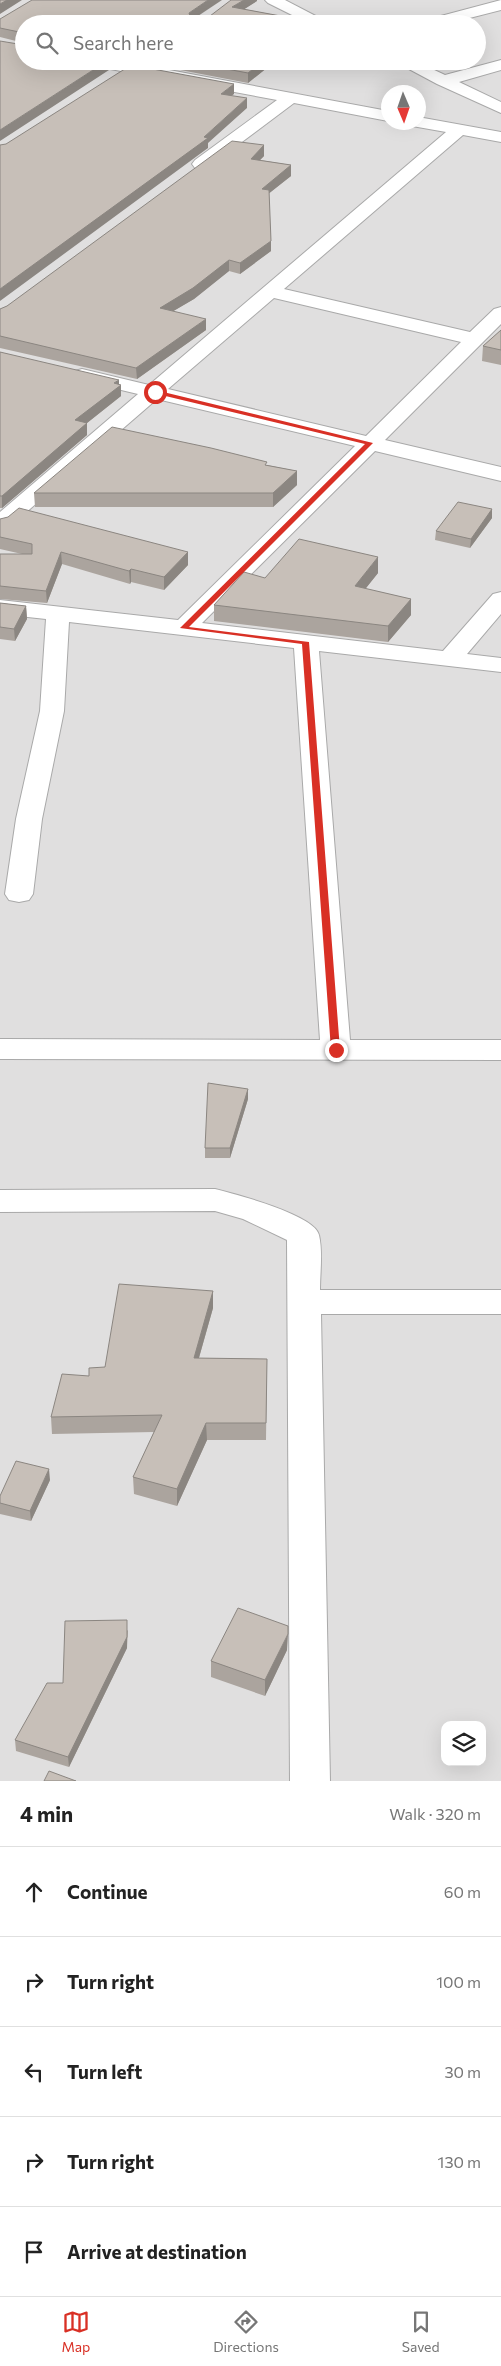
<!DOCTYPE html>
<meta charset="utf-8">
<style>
:root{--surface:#fff;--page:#f6f6f6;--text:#222;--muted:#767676;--line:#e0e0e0;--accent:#d93025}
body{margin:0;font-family:Commissioner,sans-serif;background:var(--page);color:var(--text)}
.controls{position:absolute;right:15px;bottom:15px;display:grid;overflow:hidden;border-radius:10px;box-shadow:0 5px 20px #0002}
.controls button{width:45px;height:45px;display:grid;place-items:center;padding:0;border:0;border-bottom:1px solid var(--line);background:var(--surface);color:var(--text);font:25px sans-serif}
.compass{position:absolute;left:381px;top:85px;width:45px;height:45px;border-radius:50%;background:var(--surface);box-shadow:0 5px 20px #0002;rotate:178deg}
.stop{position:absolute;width:15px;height:15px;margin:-11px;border:4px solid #d93025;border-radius:50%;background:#fff}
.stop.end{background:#d93025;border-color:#fff;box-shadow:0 1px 5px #0008}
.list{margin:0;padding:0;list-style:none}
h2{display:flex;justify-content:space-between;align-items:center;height:65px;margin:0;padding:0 20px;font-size:21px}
h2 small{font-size:16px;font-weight:400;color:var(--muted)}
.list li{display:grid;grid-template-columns:32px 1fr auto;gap:15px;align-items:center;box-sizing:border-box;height:90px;padding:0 20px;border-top:1px solid var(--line)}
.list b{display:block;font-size:19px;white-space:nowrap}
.list em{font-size:16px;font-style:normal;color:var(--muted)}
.icon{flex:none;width:28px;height:28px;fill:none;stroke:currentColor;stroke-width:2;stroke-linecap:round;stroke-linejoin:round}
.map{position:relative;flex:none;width:501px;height:1781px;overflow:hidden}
.search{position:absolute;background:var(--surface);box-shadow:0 5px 20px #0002;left:15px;right:15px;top:15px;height:55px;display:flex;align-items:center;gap:12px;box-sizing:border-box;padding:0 18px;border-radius:28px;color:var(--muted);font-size:19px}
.sheet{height:515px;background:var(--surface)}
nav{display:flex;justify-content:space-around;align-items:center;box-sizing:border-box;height:70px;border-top:1px solid var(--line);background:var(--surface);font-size:14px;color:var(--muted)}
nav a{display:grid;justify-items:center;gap:2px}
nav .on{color:var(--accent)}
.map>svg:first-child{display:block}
</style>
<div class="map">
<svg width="501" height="1781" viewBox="0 0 501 1781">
<rect width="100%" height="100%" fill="#f2efe9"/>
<!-- residential -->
<path fill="#e0dfdf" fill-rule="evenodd" d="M0,0h501v1781h-501zM24,24h453v37h-453zM388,92h30v30h-30zM445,1725h37v37h-37z"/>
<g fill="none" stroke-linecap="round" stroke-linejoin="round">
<!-- minor casing -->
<g stroke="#a9a9a9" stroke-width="2">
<path id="minor" d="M265,0h20l46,24h-21l-42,-21z
M501,0v10l-55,14h-27l3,-3z
M501,60v10l-42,12 42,20v11l-64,-29 -43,-23h21l30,14z
M86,61h35l267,50v10l-94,-18 -87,65h-12l-3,-4 3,-4 82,-60 -183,-34z
M418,117l83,15v10l-38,-7 -179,154 186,43 24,-23 7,-2v17l-116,116 116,27v14l-126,-30 -173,172 241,28 50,-57 8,-2v22l-34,40 34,4v14l-182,-21 31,389h151v20l-501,-1v-20l320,1 -26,-392 -225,-26 -5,89 -22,108 -9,75 -4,6 -10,2 -10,-2 -4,-6 11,-75 24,-108 6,-92 -46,-5v-14l178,20 177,-174 -198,-47 -149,129 -8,2v-18l138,-118 -63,-15 -3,-4 3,-4 7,-2 67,16 297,-253 -34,-6 -2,-4h8zM274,298l187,44 -95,94 -198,-47z
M215,1189c20,5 100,26 104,46 4,17 1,37 1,55h181v24h-180l9,467h-40l-3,-541 -44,-21 -28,-8 -215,1v-22z"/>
</g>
<!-- minor -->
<use href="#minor" fill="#fff" fill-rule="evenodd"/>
</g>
<!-- wall -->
<path fill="#aba49e" d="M257,1l-13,8 42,8v7h-262v19l-24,-6v-18l210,-3z
M143,61h125v6l-20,16 -104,-20z
M264,145v11l-4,4 31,5v11l-22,17 2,58 -31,23 -11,-3 -35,28 -21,12 33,19 -69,49 -137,-31v-39l7,-3z
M501,330v35l-19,-4 1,-15z
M0,352l119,32 2,12 -34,27v12l-85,73h-2z
M267,465l30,6v14l-24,22h-238l-1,-14z
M492,509v9l-22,30 -35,-8 1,-9z
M0,519l188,46 -24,25 -33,-8 -1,2 -68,-20 -15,39 -47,-4v-45h22l-22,-5z
M378,573l-13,16 46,10v16l-23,27 -174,-21v-16l51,-27z
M0,603l26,3 1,13 -12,22 -15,-2z
M248,1089v10l-18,59h-25v-10z
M213,1291v17l-14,50 68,1 -1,81h-59l-30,66 -43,-12 -1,-17 21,-45 -102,2 -1,-17 54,-50z
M50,1480l-19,41 -31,-7v-11z
M128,1630l-1,18 -58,119 -53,-16 -1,-11 48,-57z
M287,1650l-22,46 -54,-19v-16z"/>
<!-- shaded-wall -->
<path fill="#8b8681" d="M7,0h15l-22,14v-10z
M208,0h14l-33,22v-9z
M244,0h13v1l-25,16v-10z
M286,17v7h-10z
M107,61h2v9l-109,71v-11z
M263,61h5v6l-20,16v-10z
M234,84v10l-13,10v-10z
M247,98v10l-39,35v5l-208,153v-12l204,-152z
M264,145v11l-13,13v-10z
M291,165v11l-29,23v-10z
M271,241v10l-31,23v-11z
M229,260v11l-35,28 -34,20v-11z
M206,319v11l-69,49 -1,-11z
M119,380v6l2,-1v11l-34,27v12l-85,73v-12l73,-76 39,-37z
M297,471v14l-24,22v-14z
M492,509v9l-22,30 1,-9z
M61,552l1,12 -15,39 -1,-12z
M188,552v13l-24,25v-13z
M378,557v16l-23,29v-16z
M131,569v13l-1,2 -1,-13z
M411,599v16l-23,27v-16z
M26,606l1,13 -12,22 -1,-12z
M248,1089v10l-18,59v-10z
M213,1291v17l-19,67v-17z
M206,1423l1,17 -30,66v-17z
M49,1469l1,11 -19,41 -1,-10z
M127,1620v28l-58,119 -1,-10z
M288,1634l-1,16 -22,46v-16z"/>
<!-- building -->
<path fill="#c7bfb8" stroke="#8b8681" d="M0,0h7l-7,4z
M32,0h176l-19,13 1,3h20l21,-16h13l-12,7 54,10 -10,7h-252v9l-24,-5v-9z
M0,41l24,4v16h83l-107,69z
M184,61h79l-15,12z
M131,65l103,19 -13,10 26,4 -43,39 4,1 -208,151v-144l6,-1z
M232,141l32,4 -13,14 40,6 -29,24 7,1 2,51 -31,22 -11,-3 -36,28 -33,20 46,11 -70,49 -136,-32v-27l7,-3z
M501,330v20l-18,-4z
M0,352l119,28 -5,3 7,2 -46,35 12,3 -85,73h-2z
M112,427l99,21 56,14 -2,3 32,6 -24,22h-239z
M458,502l34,7 -21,30 -35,-8z
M19,508l169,44 -24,25 -33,-8 -2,2 -68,-19 -15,39 -46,-5v-32h32v-10l-32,-7v-18l8,-2z
M299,539l79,18 -23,29 56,13 -23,27 -174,-21 30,-33 21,6z
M0,603l26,3 -12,23 -14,-2z
M208,1083l40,6 -18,59h-25z
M119,1284l94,7 -19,67 73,1 -1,64h-60l-29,66 -44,-12 29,-62 -111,2 11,-43 27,2v-8l16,-1z
M16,1461l33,8 -19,42 -30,-8v-7z
M238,1608l50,18v8l-23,46 -54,-19z
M127,1620v17l-59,120 -53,-17 32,-57h16l2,-62z
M49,1771l27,10h-32z"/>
<!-- route -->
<path fill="#d93025" d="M155,390l218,53 -184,184 120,15 31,408 -4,3 -5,-3 -29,-406 -122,-16 185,-184 -212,-51z"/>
</svg>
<div class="controls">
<button><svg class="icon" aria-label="layers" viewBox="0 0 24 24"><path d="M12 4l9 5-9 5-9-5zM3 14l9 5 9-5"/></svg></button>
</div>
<svg class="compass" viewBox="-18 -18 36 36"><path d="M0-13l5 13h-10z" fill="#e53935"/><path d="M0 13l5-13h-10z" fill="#767676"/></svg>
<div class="stop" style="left:155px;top:392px"></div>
<div class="stop end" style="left:336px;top:1050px"></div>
<div class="search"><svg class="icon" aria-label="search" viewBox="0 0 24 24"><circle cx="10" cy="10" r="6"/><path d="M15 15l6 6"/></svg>Search here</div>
</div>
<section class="sheet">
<h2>4 min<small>Walk · 320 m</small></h2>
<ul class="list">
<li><svg class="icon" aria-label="ahead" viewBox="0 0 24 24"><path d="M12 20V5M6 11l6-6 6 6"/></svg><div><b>Continue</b></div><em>60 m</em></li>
<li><svg class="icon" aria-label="right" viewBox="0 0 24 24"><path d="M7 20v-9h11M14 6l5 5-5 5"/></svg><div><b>Turn right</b></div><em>100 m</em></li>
<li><svg class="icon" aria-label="left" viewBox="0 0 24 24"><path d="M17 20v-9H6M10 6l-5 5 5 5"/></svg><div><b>Turn left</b></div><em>30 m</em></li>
<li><svg class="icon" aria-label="right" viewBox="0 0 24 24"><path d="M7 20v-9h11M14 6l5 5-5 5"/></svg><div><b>Turn right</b></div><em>130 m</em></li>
<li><svg class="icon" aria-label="arrive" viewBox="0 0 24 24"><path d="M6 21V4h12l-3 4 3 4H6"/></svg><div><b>Arrive at destination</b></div></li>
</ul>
</section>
<nav>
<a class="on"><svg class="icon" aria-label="map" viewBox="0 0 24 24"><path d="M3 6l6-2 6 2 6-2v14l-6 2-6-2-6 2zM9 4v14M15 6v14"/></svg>Map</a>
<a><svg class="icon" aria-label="directions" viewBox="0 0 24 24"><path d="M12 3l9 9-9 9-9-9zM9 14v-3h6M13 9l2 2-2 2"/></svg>Directions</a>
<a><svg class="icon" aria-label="saved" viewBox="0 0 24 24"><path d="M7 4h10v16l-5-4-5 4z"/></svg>Saved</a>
</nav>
